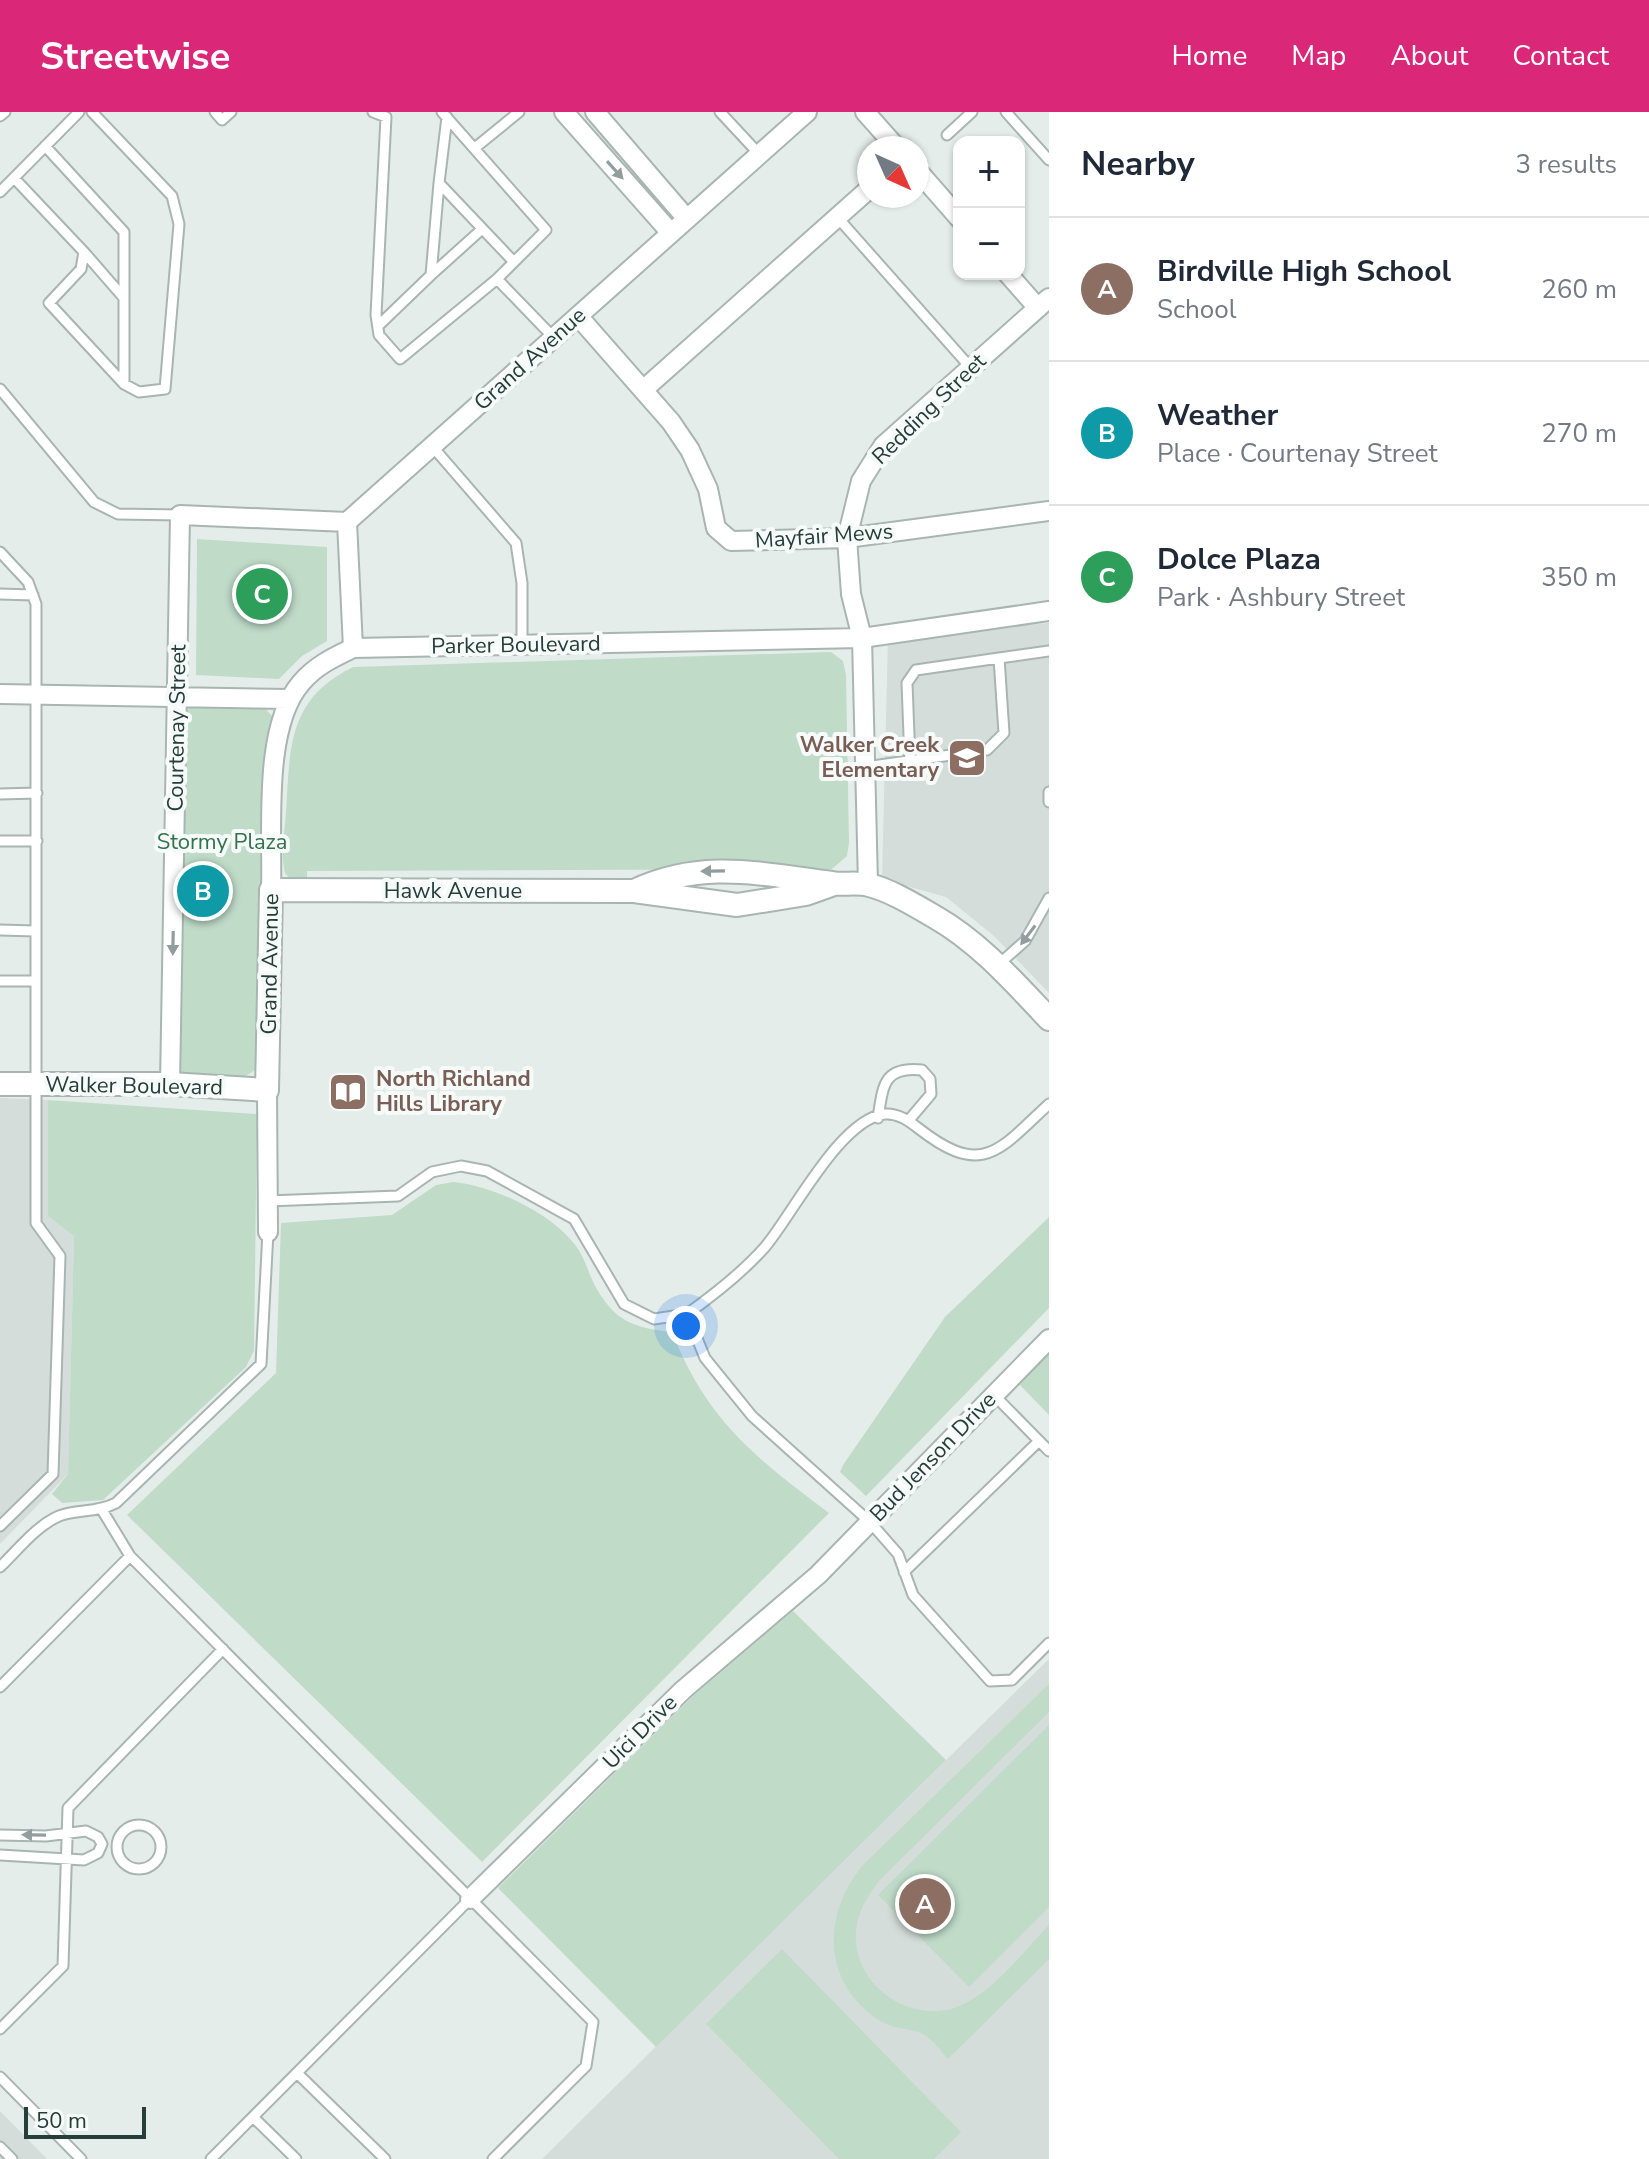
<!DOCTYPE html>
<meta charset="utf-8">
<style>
:root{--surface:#fff;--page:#f2f2f3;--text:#1f2937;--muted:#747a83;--line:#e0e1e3;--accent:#db2777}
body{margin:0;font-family:"Nunito Sans",sans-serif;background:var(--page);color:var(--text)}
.controls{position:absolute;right:24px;top:24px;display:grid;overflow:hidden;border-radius:16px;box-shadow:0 2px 6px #0004}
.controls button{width:72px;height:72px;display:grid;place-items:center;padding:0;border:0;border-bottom:2px solid var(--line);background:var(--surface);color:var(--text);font:40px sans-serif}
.compass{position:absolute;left:857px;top:24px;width:72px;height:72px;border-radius:50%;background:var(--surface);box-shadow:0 2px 6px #0004;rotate:135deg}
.scale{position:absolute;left:24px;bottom:20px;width:122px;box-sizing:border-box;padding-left:8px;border:4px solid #263e38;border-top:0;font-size:22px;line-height:28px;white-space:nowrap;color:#263e38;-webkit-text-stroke:6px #f6faf8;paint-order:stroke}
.you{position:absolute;left:686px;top:1214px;width:28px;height:28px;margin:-20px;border:6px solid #fff;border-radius:50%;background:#1a73e8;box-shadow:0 0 0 12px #1a73e833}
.badge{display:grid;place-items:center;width:52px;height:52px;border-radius:50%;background:var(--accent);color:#fff;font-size:26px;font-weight:700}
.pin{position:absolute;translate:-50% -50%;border:4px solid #fff;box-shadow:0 2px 8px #0006}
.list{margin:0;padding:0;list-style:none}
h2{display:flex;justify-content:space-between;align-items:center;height:104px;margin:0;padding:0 32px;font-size:34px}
h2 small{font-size:26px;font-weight:400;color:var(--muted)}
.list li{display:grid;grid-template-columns:52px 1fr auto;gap:24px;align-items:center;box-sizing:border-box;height:144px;padding:0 32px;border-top:2px solid var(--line)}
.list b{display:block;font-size:30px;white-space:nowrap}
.list p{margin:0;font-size:26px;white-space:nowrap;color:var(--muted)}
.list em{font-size:26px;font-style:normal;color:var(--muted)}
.map{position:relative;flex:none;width:1049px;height:2047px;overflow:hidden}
header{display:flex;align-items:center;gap:48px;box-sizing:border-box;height:112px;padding:0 40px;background:var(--accent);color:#fff}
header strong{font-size:38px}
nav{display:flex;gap:44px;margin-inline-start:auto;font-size:28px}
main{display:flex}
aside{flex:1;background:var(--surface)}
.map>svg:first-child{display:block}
</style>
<header>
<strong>Streetwise</strong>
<nav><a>Home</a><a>Map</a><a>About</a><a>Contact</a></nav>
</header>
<main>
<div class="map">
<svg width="1049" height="2047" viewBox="0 0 1049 2047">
<rect width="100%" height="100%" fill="#e5edea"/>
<!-- built -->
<path fill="#d4ddd9" d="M1049,511v370l-55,-57 -48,-39 -64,-18 6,-242z
M0,986l48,2v116l26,19 -6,239 -68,70z
M1049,1547v500h-507l404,-399z
M0,1999l47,48h-47z"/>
<!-- green -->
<path fill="#c0dcc9" d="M197,427l130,8v94l-25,15 -23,23 -83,-4z
M831,540l12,9 3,14 3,168 -2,13 -15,13 -525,2v10l-17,-2 -5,-6c-5,-19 0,-42 1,-61 4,-66 2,-113 67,-145z
M193,593l71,2 8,9 -12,351 -19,12 -58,-4 -4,-5 4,-357z
M48,988l209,14 -3,237 -8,16 -143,133 -41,3 -10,-9 16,-20 6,-238 -26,-20z
M453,1070c40,4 92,28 119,59 11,12 15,28 22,43 20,37 39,44 78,48 35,89 84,126 157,181l-347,349 -355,-347 149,-142 5,-150 111,-8 44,-30z
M1049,1105v91l-183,188 -26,-24 3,-7 102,-148z
M1049,1238v65l-31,-32z
M793,1499l153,149 -290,287 -158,-159 195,-192z
M1049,1572v28l-170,169c-12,16 -21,30 -23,50 -4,50 47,90 95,78 38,-11 71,-56 98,-84v34l-101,100c-7,-8 -17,-22 -27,-26 -13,-5 -28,-4 -41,-12 -59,-38 -58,-107 -17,-156z
M1049,1613v182l-80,80 -91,-92z
M782,1837l179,183 -27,27h-95l-133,-135z"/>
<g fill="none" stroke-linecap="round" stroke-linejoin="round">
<!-- service casing -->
<g stroke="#a8b5b1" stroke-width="13">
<path id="service" d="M215,0l7,8 9,-8
M373,0l13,5 -10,198 3,20 21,24 97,-80 57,59
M442,0l104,118 -49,49
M720,0l40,43
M1006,0l43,48
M0,4l5,-4
M447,5l-8,66 75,79
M947,23l25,-23
M45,34l79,86v152
M476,35l43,-35
M14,66l70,74 -3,17 -32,34 75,81 15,8 26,-3 14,-165 -7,-28 -80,-84
M0,80l79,-80
M838,106l133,150
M84,140l40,46
M431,163l50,-45
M378,214l53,-51 8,-92
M0,277l94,113 24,12 62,1
M432,334l84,97 6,40v61
M0,440l28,30 8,22v619l24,33 -7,218 -53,52
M0,482l33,1
M999,546l50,-7
M865,655l122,-17 17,-17 -5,-75 -83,12 -9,13 3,79
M1049,680v10
M0,682l37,-1
M0,729h37
M0,818l35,1
M999,852l26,-23 24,-43
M0,869h35
M878,1006c5,-32 5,-52 44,-48l8,9 1,15 -22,26
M268,1089l130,-5 34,-24 29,-6 26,5 87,48 50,85 30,15 33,-5 18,44 47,58 118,106 28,32 15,41 77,86 22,-1 37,-37
M687,1202c28,-20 55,-41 78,-67 28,-33 75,-128 120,-133 13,-1 24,7 33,14 65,51 81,22 131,-24
M994,1283l55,56
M102,1398l28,46 463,466 -7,44 -93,93
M0,1455c17,-16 36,-41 59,-51 18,-7 38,-3 57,-13l145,-139 7,-132
M904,1460l135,-131
M0,1575l130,-131
M117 1735a22 22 0 1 1 44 0a22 22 0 1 1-44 0Z
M0,1723l46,1 40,-5 12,6 4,7 -4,9 -14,7 -84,-5
M0,1917l63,-63 5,-158 155,-159
M297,1961l88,86
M0,1965l81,82
M253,2005l43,42
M0,2035l12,12
M211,2047l259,-260"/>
</g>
<!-- minor casing -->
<g stroke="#a8b5b1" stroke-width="22">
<path id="minor" d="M564,0l107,121
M595,0l92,107
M865,0l32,36
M917,58l42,48
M1008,162l30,34
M578,204l93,106 19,28 18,39 8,39 15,13 116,-3 202,-27
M643,278l226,-201
M353,536l-6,-126 460,-410
M0,582l289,5
M868,772l-6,-246 -11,-44 -4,-56 14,-57 22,-35 166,-148
M271,778c2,-58 -9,-162 30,-207 14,-17 33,-26 52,-35l509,-10 187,-27
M170,972l10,-569 167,7
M267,978l1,142
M470,1787l213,-209 135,-115 231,-236"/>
</g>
<!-- tertiary casing -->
<g stroke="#a8b5b1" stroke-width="26">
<path id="tertiary" d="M634,779c69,-32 126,-17 198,-8 12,2 25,-1 37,2 21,5 47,21 66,32 44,25 79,65 114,102
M0,972h170l97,6 4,-200 363,1 103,14 69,-11 28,-10"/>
</g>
<!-- service -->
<use href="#service" stroke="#fff" stroke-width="9"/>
<!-- minor -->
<use href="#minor" stroke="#fff" stroke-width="18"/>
<!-- tertiary -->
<use href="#tertiary" stroke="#fff" stroke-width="22"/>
</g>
<!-- one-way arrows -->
<defs><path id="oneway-solid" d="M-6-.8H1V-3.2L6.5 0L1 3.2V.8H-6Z" transform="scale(2)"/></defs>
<g fill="#929e9c">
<use href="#oneway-solid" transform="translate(615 58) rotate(48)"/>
<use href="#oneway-solid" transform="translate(713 759) rotate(179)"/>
<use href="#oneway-solid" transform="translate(1028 823) rotate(127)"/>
<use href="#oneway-solid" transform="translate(173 831) rotate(91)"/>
<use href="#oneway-solid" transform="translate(34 1723) rotate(-179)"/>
</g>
<!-- icons -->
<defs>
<g id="school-square" transform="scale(2)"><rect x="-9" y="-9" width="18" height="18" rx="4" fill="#8d6e63" stroke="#f6faf8"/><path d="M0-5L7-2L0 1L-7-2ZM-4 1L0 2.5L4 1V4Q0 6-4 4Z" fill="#fff"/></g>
<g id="library-square" transform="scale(2)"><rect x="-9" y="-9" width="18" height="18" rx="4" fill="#8d6e63" stroke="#f6faf8"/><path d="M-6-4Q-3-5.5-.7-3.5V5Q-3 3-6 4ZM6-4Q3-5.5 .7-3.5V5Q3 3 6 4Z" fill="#fff"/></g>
</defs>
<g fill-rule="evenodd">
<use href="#school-square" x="967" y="646"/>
<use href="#library-square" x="348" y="980"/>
</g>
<g text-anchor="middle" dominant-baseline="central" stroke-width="8" stroke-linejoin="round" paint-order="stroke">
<!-- street labels -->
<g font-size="22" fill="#263e38" stroke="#f6faf8">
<text transform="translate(530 247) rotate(-42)">Grand Avenue</text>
<text transform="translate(929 297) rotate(-44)">Redding Street</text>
<text transform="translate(824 424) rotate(-4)">Mayfair Mews</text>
<text transform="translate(516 533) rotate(-1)">Parker Boulevard</text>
<text transform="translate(177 616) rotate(-89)">Courtenay Street</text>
<text x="453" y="779">Hawk Avenue</text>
<text transform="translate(270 852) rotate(-89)">Grand Avenue</text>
<text transform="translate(134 974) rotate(1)">Walker Boulevard</text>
<text transform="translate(933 1345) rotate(-46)">Bud Jenson Drive</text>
<text transform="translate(640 1620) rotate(-45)">Uici Drive</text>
</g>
<!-- education labels -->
<g font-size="22" font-weight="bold" fill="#785e54" stroke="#f6faf8" text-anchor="end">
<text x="939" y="633">Walker Creek<tspan x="939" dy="25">Elementary</tspan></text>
<text x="376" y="967" text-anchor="start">North Richland<tspan x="376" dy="25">Hills Library</tspan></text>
</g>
<!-- park labels -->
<g font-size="22" fill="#33724d" stroke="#f6faf8">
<text x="222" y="730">Stormy Plaza</text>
</g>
</g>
</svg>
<div class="controls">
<button>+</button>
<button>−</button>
</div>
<svg class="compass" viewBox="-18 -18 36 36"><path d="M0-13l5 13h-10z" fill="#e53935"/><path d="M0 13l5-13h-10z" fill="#747a83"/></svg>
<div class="scale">50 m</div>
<div class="you"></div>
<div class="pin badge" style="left:925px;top:1792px;background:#8d6e63">A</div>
<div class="pin badge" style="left:203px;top:779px;background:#0f9aa8">B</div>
<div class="pin badge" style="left:262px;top:482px;background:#2e9e5b">C</div>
</div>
<aside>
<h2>Nearby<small>3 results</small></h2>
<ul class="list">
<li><span class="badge" style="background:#8d6e63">A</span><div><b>Birdville High School</b><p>School</p></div><em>260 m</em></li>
<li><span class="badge" style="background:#0f9aa8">B</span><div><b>Weather</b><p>Place · Courtenay Street</p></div><em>270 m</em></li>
<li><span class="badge" style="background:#2e9e5b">C</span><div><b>Dolce Plaza</b><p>Park · Ashbury Street</p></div><em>350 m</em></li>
</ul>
</aside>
</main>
